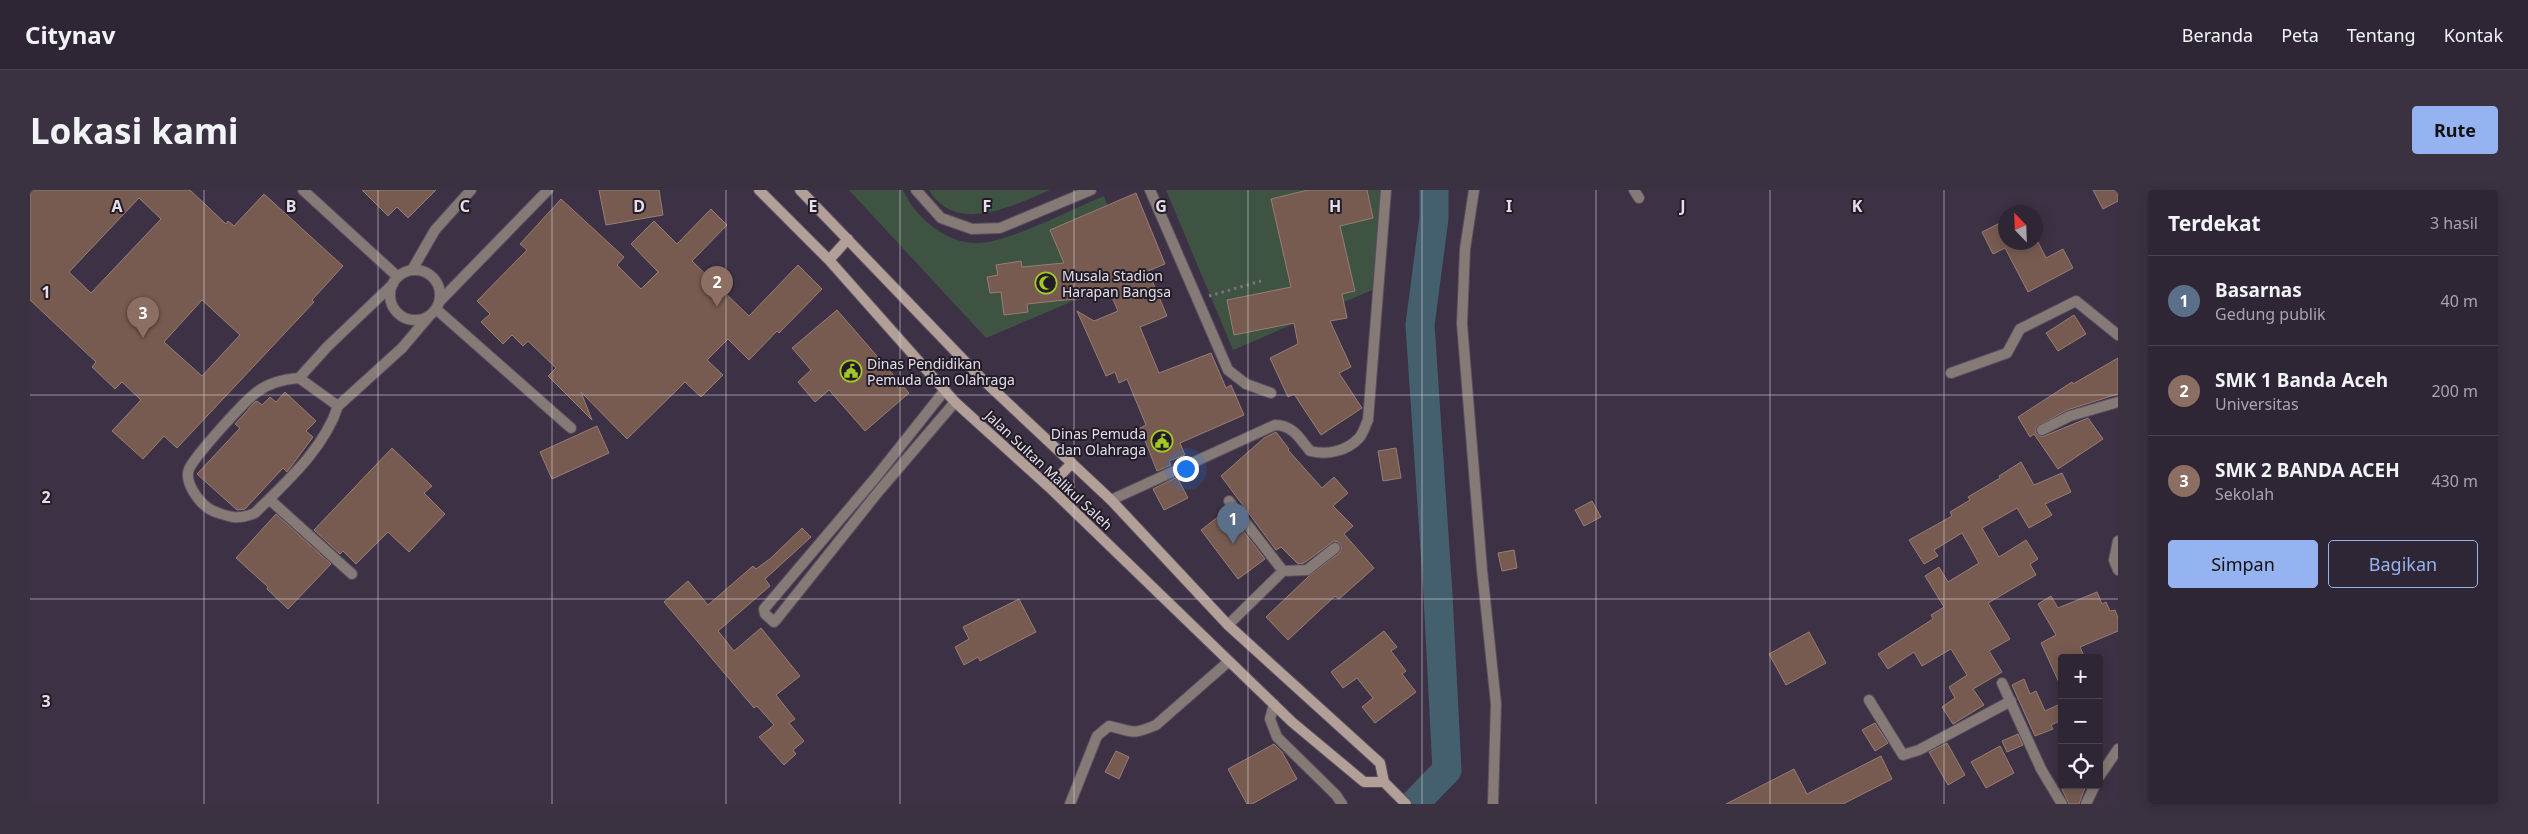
<!DOCTYPE html>
<html lang="id">
<meta charset="utf-8">
<style>
:root{--surface:#2e2634;--page:#3a3240;--text:#f1f3f6;--muted:#a7a5ac;--line:#49434f;--accent:#95b2f1}
body{margin:0;font-family:"Noto Sans",sans-serif;background:var(--page);color:var(--text)}
.controls{position:absolute;right:15px;bottom:15px;display:grid;overflow:hidden;border-radius:5px;box-shadow:0 2px 12px #0003}
.controls button{width:45px;height:45px;display:grid;place-items:center;padding:0;border:0;border-bottom:1px solid var(--line);background:var(--surface);color:var(--text);font:25px sans-serif}
.compass{position:absolute;left:1968px;top:15px;width:45px;height:45px;border-radius:50%;background:var(--surface);box-shadow:0 2px 12px #0003;rotate:337deg}
.you{position:absolute;left:1155px;top:278px;width:18px;height:18px;margin:-12px;border:4px solid #fff;border-radius:50%;background:#1a73e8;box-shadow:0 0 0 8px #1a73e833}
.badge{display:grid;place-items:center;width:32px;height:32px;border-radius:50%;background:var(--accent);color:#fff;font-size:16px;font-weight:700}
.pin{position:absolute;translate:-50% -41px;filter:drop-shadow(0 1px 2px #0008)}
.pin::after{content:'';position:absolute;top:26px;width:18px;height:15px;background:inherit;clip-path:polygon(0 0,100% 0,50% 100%)}
.list{margin:0;padding:0;list-style:none}
h2{display:flex;justify-content:space-between;align-items:center;height:65px;margin:0;padding:0 20px;font-size:21px}
h2 small{font-size:16px;font-weight:400;color:var(--muted)}
.list li{display:grid;grid-template-columns:32px 1fr auto;gap:15px;align-items:center;box-sizing:border-box;height:90px;padding:0 20px;border-top:1px solid var(--line)}
.list b{display:block;font-size:19px;white-space:nowrap}
.list p{margin:0;font-size:16px;white-space:nowrap;color:var(--muted)}
.list em{font-size:16px;font-style:normal;color:var(--muted)}
.actions{display:flex;gap:10px;padding:15px 20px}
.actions a{flex:1;padding:11px 0;border:1px solid var(--accent);border-radius:5px;text-align:center;font-size:18px;color:var(--accent)}
.actions .main{background:var(--accent);color:#111}
.icon{flex:none;width:28px;height:28px;fill:none;stroke:currentColor;stroke-width:2;stroke-linecap:round;stroke-linejoin:round}
.map{position:relative;flex:none;width:2088px;height:614px;overflow:hidden;border-radius:5px}
header{display:flex;align-items:center;gap:30px;box-sizing:border-box;height:70px;padding:0 25px;background:var(--surface);border-bottom:1px solid var(--line)}
header strong{font-size:24px}
nav{display:flex;gap:28px;margin-inline-start:auto;font-size:18px}
.intro{display:flex;align-items:center;justify-content:space-between;box-sizing:border-box;height:120px;padding:0 30px}
h1{margin:0;font-size:35px}
.button{padding:12px 22px;border-radius:5px;background:var(--accent);color:#111;font-size:18px;font-weight:700}
main{display:flex;gap:30px;padding:0 30px}
aside{flex:1;background:var(--surface);border-radius:5px;box-shadow:0 2px 12px #0003}
.map>svg:first-child{display:block}
</style>
<header>
<strong>Citynav</strong>
<nav><a>Beranda</a><a>Peta</a><a>Tentang</a><a>Kontak</a></nav>
</header>
<div class="intro"><h1>Lokasi kami</h1><a class="button">Rute</a></div>
<main>
<div class="map">
<svg width="2088" height="614" viewBox="0 0 2088 614">
<rect width="100%" height="100%" fill="#3d3245"/>
<!-- green -->
<path fill="#3f5342" d="M819,0h54c12,27 43,54 75,53 32,-1 94,-34 126,-47l30,79 -148,63z
M899,0h121c-37,15 -93,46 -121,0z
M1136,0h216l-10,100 -139,60z"/>
<g fill="none" stroke-linecap="round" stroke-linejoin="round">
<!-- river -->
<path stroke="#44606e" stroke-width="29" d="M1384,614l33,-34 -9,-175 -18,-270 14,-107v-28"/>
</g>
<!-- building -->
<path fill="#775b51" stroke="#977d74" fill-rule="evenodd" d="M0,0h160l36,34 2,-3 6,5 30,-32 79,72 -31,34 2,2 -137,146 -13,-12 -21,23 -31,-28 29,-31 -19,-18 -7,7 -23,-22 4,-5 -66,-62zM109,8l22,21 -70,74 -22,-21zM172,110l38,35 -38,41 -38,-34z
M332,0h74l-28,28 -11,-11 -9,9z
M569,0h60l4,25 -57,10z
M1278,0h59l6,28 -33,8 15,65 -13,3 5,24 -17,3 21,46 -12,6 23,35 -41,27 -27,-41 -6,3 -18,-39 28,-14 -4,-21 -60,12 -7,-35 64,-13 -20,-88z
M2063,0h25v11l-15,8z
M1106,3l29,71 -17,7 19,45 -27,11 19,46 52,-20 15,35 5,-3 13,30 -64,28 5,12 -16,6 2,4 -14,6 -17,-43 6,-3 -19,-46 -8,4 -4,-11 -9,4 -29,-65 17,10 24,-10 -10,-23 -24,10 -57,6 1,8 -24,3 -3,-23 -11,1 -3,-16 11,-2 -2,-10 25,-4 1,6 42,-4 -14,-33z
M531,9l63,58 -7,8 24,24 17,-17 -27,-28 23,-23 23,23 34,-35 16,16 -35,36 57,55 49,-51 24,24 -43,44 -2,-2 -28,29 -21,-21 -21,21 16,15 -22,22 -16,-15 -58,57 -46,-47 11,28 -44,-44 8,-8 -28,-27 -5,5 -11,-11 -9,9 -22,-22 9,-8 -13,-13 50,-51 -7,-6z
M1976,30v22h32l8,16 17,-9 10,19 -45,24 -23,-44 -12,6 -11,-22z
M807,120l72,83 -44,38 -36,-41 -14,12 -17,-20 13,-12 -19,-22z
M2044,125l12,19 -28,17 -12,-18z
M2088,168v36l-51,16 -31,17v6l6,4 46,-19 15,21 -45,30 -24,-35 -4,3 -12,-20 54,-35 1,2z
M255,202l31,29 -10,10 7,6 -26,35 -4,-4 -38,41 -8,1 -40,-36 43,-46 -5,-4 20,-22 2,-1 5,4 8,-8 6,5z
M567,236l12,27 -57,26 -12,-27z
M1246,242l13,17 -1,1 34,38 12,-11 14,16 -15,13 20,20 -9,8 30,34 -35,31 -4,-3 -47,44 -22,-23 43,-41 30,-23 3,-5 -4,-6 -4,-1 -30,22 -6,1 -17,-17 -5,3 -55,-74 43,-38z
M362,258l40,38 -8,7 21,21 -36,38 -21,-20 -32,32 -13,-13 -3,3 -26,-24z
M1366,258l5,30 -18,3 -5,-30z
M1991,272l13,23 28,-12 9,19 -26,12 7,11 -23,13 -12,-20 -35,20 17,29 27,-17 12,19 -8,5 6,11 -48,28 22,36 -21,12 13,21 -29,17 11,16 -31,19 -11,-17 13,-9 -6,-11 18,-12 -16,-26 -29,17 -8,-14 -26,17 -10,-15 55,-35 -2,-4 13,-8 -19,-31 14,-9 9,15 31,-19 -17,-30 -28,17 4,6 -14,8 -15,-24 43,-24 -2,-4 20,-12 -2,-3 32,-19 -1,-2z
M1147,287l11,21 -24,12 -11,-21z
M1562,311l9,16 -17,9 -9,-16z
M1197,320l38,49 -27,20 -37,-49z
M246,324l55,50 -43,45 -21,-20 1,-2 -32,-29z
M772,338l9,9 -46,42 5,7 -52,45 16,20 27,-23 39,48 -24,19 19,24 -6,4 15,18 -11,9 3,4 -12,11 -25,-28 15,-12 -17,-19 -3,2 -90,-106 24,-21 20,24 45,-39 3,3 15,-11z
M1484,360l3,18 -15,3 -4,-18z
M2067,402l5,12 4,-2 4,9 5,-1 3,8v13l-38,16 5,11h-23v31l-21,-46 15,-8 -18,-31 13,-8 7,12z
M989,409l17,33 -56,29 -2,-4 -14,8 -9,-18 14,-8 -6,-12z
M1354,441l13,16 -6,4 15,20 -4,3 14,18 -41,31 -13,-16 11,-9 -16,-20 -14,10 -12,-16z
M1779,442l17,31 -40,22 -17,-31z
M1994,489l6,15 6,-3 9,20 17,-8v17l-11,5 2,4 -18,7 -23,-51z
M1845,533l13,20 -13,8 -13,-21z
M1988,544l5,11 -16,7 -5,-11z
M1917,553l18,32 -17,10 -19,-33z
M1244,554l8,8 15,27 -45,25h-5l-19,-35z
M1970,556l14,27 -28,15 -15,-26z
M1086,561l13,6 -10,22 -14,-7z
M1851,566l11,23 -49,25h-117l68,-35 13,25z
M2030,595h26l-7,19h-10z"/>
<g fill="none" stroke-linecap="round" stroke-linejoin="round">
<!-- lane casing -->
<g stroke="#584e5f" stroke-width="12">
<path id="lane" d="M273,0l95,87
M886,0l25,28 31,11 28,-1 91,-38
M1120,0l78,180 18,14 25,9
M1604,0l5,8
M382,80l23,-40 36,-40
M360 105a25 25 0 1 1 50 0a25 25 0 1 1-50 0Z
M363,94l-66,63 -28,31 39,28 64,-58 28,-33
M409,112l109,-112
M406,119l135,119
M269,188c-15,1 -29,4 -42,14 -13,9 -62,64 -68,77 -5,13 9,32 19,39 5,4 19,8 25,9 8,1 15,-1 22,-4 31,-31 69,-64 83,-107
M239,309l83,75
M1199,311l54,70
M1198,435l55,-54 24,-1 28,-22"/>
</g>
<!-- street casing -->
<g stroke="#584e5f" stroke-width="12">
<path id="street" d="M1444,0l-9,59 -3,75 20,246 14,134 -3,100
M1921,183l56,-20 13,-24 56,-28 42,34
M915,200l-69,87 -112,132 1,5 9,8 2,-2 103,-129 76,-89
M2012,240l28,-14 48,-14
M1081,310l164,-75c18,0 25,14 35,26 16,4 36,1 49,-13 4,-4 6,-12 9,-18l18,-230
M2088,351l-4,19 4,10
M1972,493l39,86 21,35
M1839,510l34,55 16,-5 92,-49
M1244,514l-4,15 7,18 59,58 6,9
M2069,587l19,-28
M1040,614l27,-68 12,-10c24,5 21,10 47,-1l72,-63
M2056,614l9,-19"/>
</g>
<!-- secondary casing -->
<g stroke="#584e5f" stroke-width="12">
<path id="secondary" d="M729,0l70,70 126,142 94,85 243,235 72,60h20
M770,0l180,187 131,123 117,125 152,138 4,19 22,22
M799,70l19,-21
M1019,297l23,-24"/>
</g>
<!-- path -->
<path stroke="#7a7181" stroke-width="3" stroke-dasharray="2.5 4" stroke-linecap="butt" d="M1179,106l52,-15"/>
<!-- lane -->
<use href="#lane" stroke="#857a76" stroke-width="10"/>
<!-- street -->
<use href="#street" stroke="#857a76" stroke-width="10"/>
<!-- secondary -->
<use href="#secondary" stroke="#b19f98" stroke-width="10"/>
</g>
<!-- grid -->
<path fill="none" stroke="#e5deea" stroke-width="1" stroke-opacity="0.55" d="M174,0v614M348,0v614M522,0v614M696,0v614M870,0v614M1044,0v614M1218,0v614M1392,0v614M1566,0v614M1740,0v614M1914,0v614M0,205h2088M0,409h2088"/>
<!-- icons -->
<defs>
<g id="mosque-ring" transform="scale(1.125)"><circle r="9.5" fill="#211c25" stroke="#a4c824" stroke-width="1.5"/><path d="M3.5-4.9A6 6 0 1 0 3.5 4.9A5 5 0 1 1 3.5-4.9Z" fill="#a4c824"/></g>
<g id="civic-ring" transform="scale(1.125)"><circle r="9.5" fill="#211c25" stroke="#a4c824" stroke-width="1.5"/><path d="M-.6-6.5H3V-4.5H.6V-3L4-1V1h2V6H-6V1h2V-1L-.6-3ZM-1.2 2.5V6h2.4V2.5Z" fill="#a4c824"/></g>
</defs>
<g fill-rule="evenodd">
<use href="#mosque-ring" x="1016" y="93"/>
<use href="#civic-ring" x="821" y="181"/>
<use href="#civic-ring" x="1132" y="251"/>
</g>
<g text-anchor="middle" dominant-baseline="central" stroke-width="4" stroke-linejoin="round" paint-order="stroke">
<!-- poi labels -->
<g font-size="14" fill="#e5deea" stroke="#211c25" text-anchor="start">
<text x="1032" y="85">Musala Stadion<tspan x="1032" dy="16">Harapan Bangsa</tspan></text>
<text x="837" y="173">Dinas Pendidikan<tspan x="837" dy="16">Pemuda dan Olahraga</tspan></text>
<text x="1116" y="243" text-anchor="end">Dinas Pemuda<tspan x="1116" dy="16">dan Olahraga</tspan></text>
</g>
<!-- street labels -->
<g font-size="14" fill="#e5deea" stroke="#211c25">
<text transform="translate(1019 280) rotate(43)">Jalan Sultan Malikul Saleh</text>
</g>
</g>
<g font-size="16" text-anchor="middle" font-weight="bold" fill="#e5deea" stroke="#211c25" stroke-width="4" stroke-linejoin="round" paint-order="stroke">
<text x="87" y="22">A</text>
<text x="261" y="22">B</text>
<text x="435" y="22">C</text>
<text x="609" y="22">D</text>
<text x="783" y="22">E</text>
<text x="957" y="22">F</text>
<text x="1131" y="22">G</text>
<text x="1305" y="22">H</text>
<text x="1479" y="22">I</text>
<text x="1653" y="22">J</text>
<text x="1827" y="22">K</text>
<text x="16" y="108">1</text>
<text x="16" y="313">2</text>
<text x="16" y="517">3</text>
</g>
</svg>
<div class="controls">
<button>+</button>
<button>−</button>
<button><svg class="icon" aria-label="locate" viewBox="0 0 24 24"><circle cx="12" cy="12" r="6"/><path d="M12 2v4M12 18v4M2 12h4M18 12h4"/></svg></button>
</div>
<svg class="compass" viewBox="-18 -18 36 36"><path d="M0-13l5 13h-10z" fill="#e53935"/><path d="M0 13l5-13h-10z" fill="#a7a5ac"/></svg>
<div class="you"></div>
<div class="pin badge" style="left:1203px;top:354px;background:#5c6f8a">1</div>
<div class="pin badge" style="left:687px;top:117px;background:#8d6e63">2</div>
<div class="pin badge" style="left:113px;top:148px;background:#8d6e63">3</div>
</div>
<aside>
<h2>Terdekat<small>3 hasil</small></h2>
<ul class="list">
<li><span class="badge" style="background:#5c6f8a">1</span><div><b>Basarnas</b><p>Gedung publik</p></div><em>40 m</em></li>
<li><span class="badge" style="background:#8d6e63">2</span><div><b>SMK 1 Banda Aceh</b><p>Universitas</p></div><em>200 m</em></li>
<li><span class="badge" style="background:#8d6e63">3</span><div><b>SMK 2 BANDA ACEH</b><p>Sekolah</p></div><em>430 m</em></li>
</ul>
<div class="actions"><a class="main">Simpan</a><a>Bagikan</a></div>
</aside>
</main>
